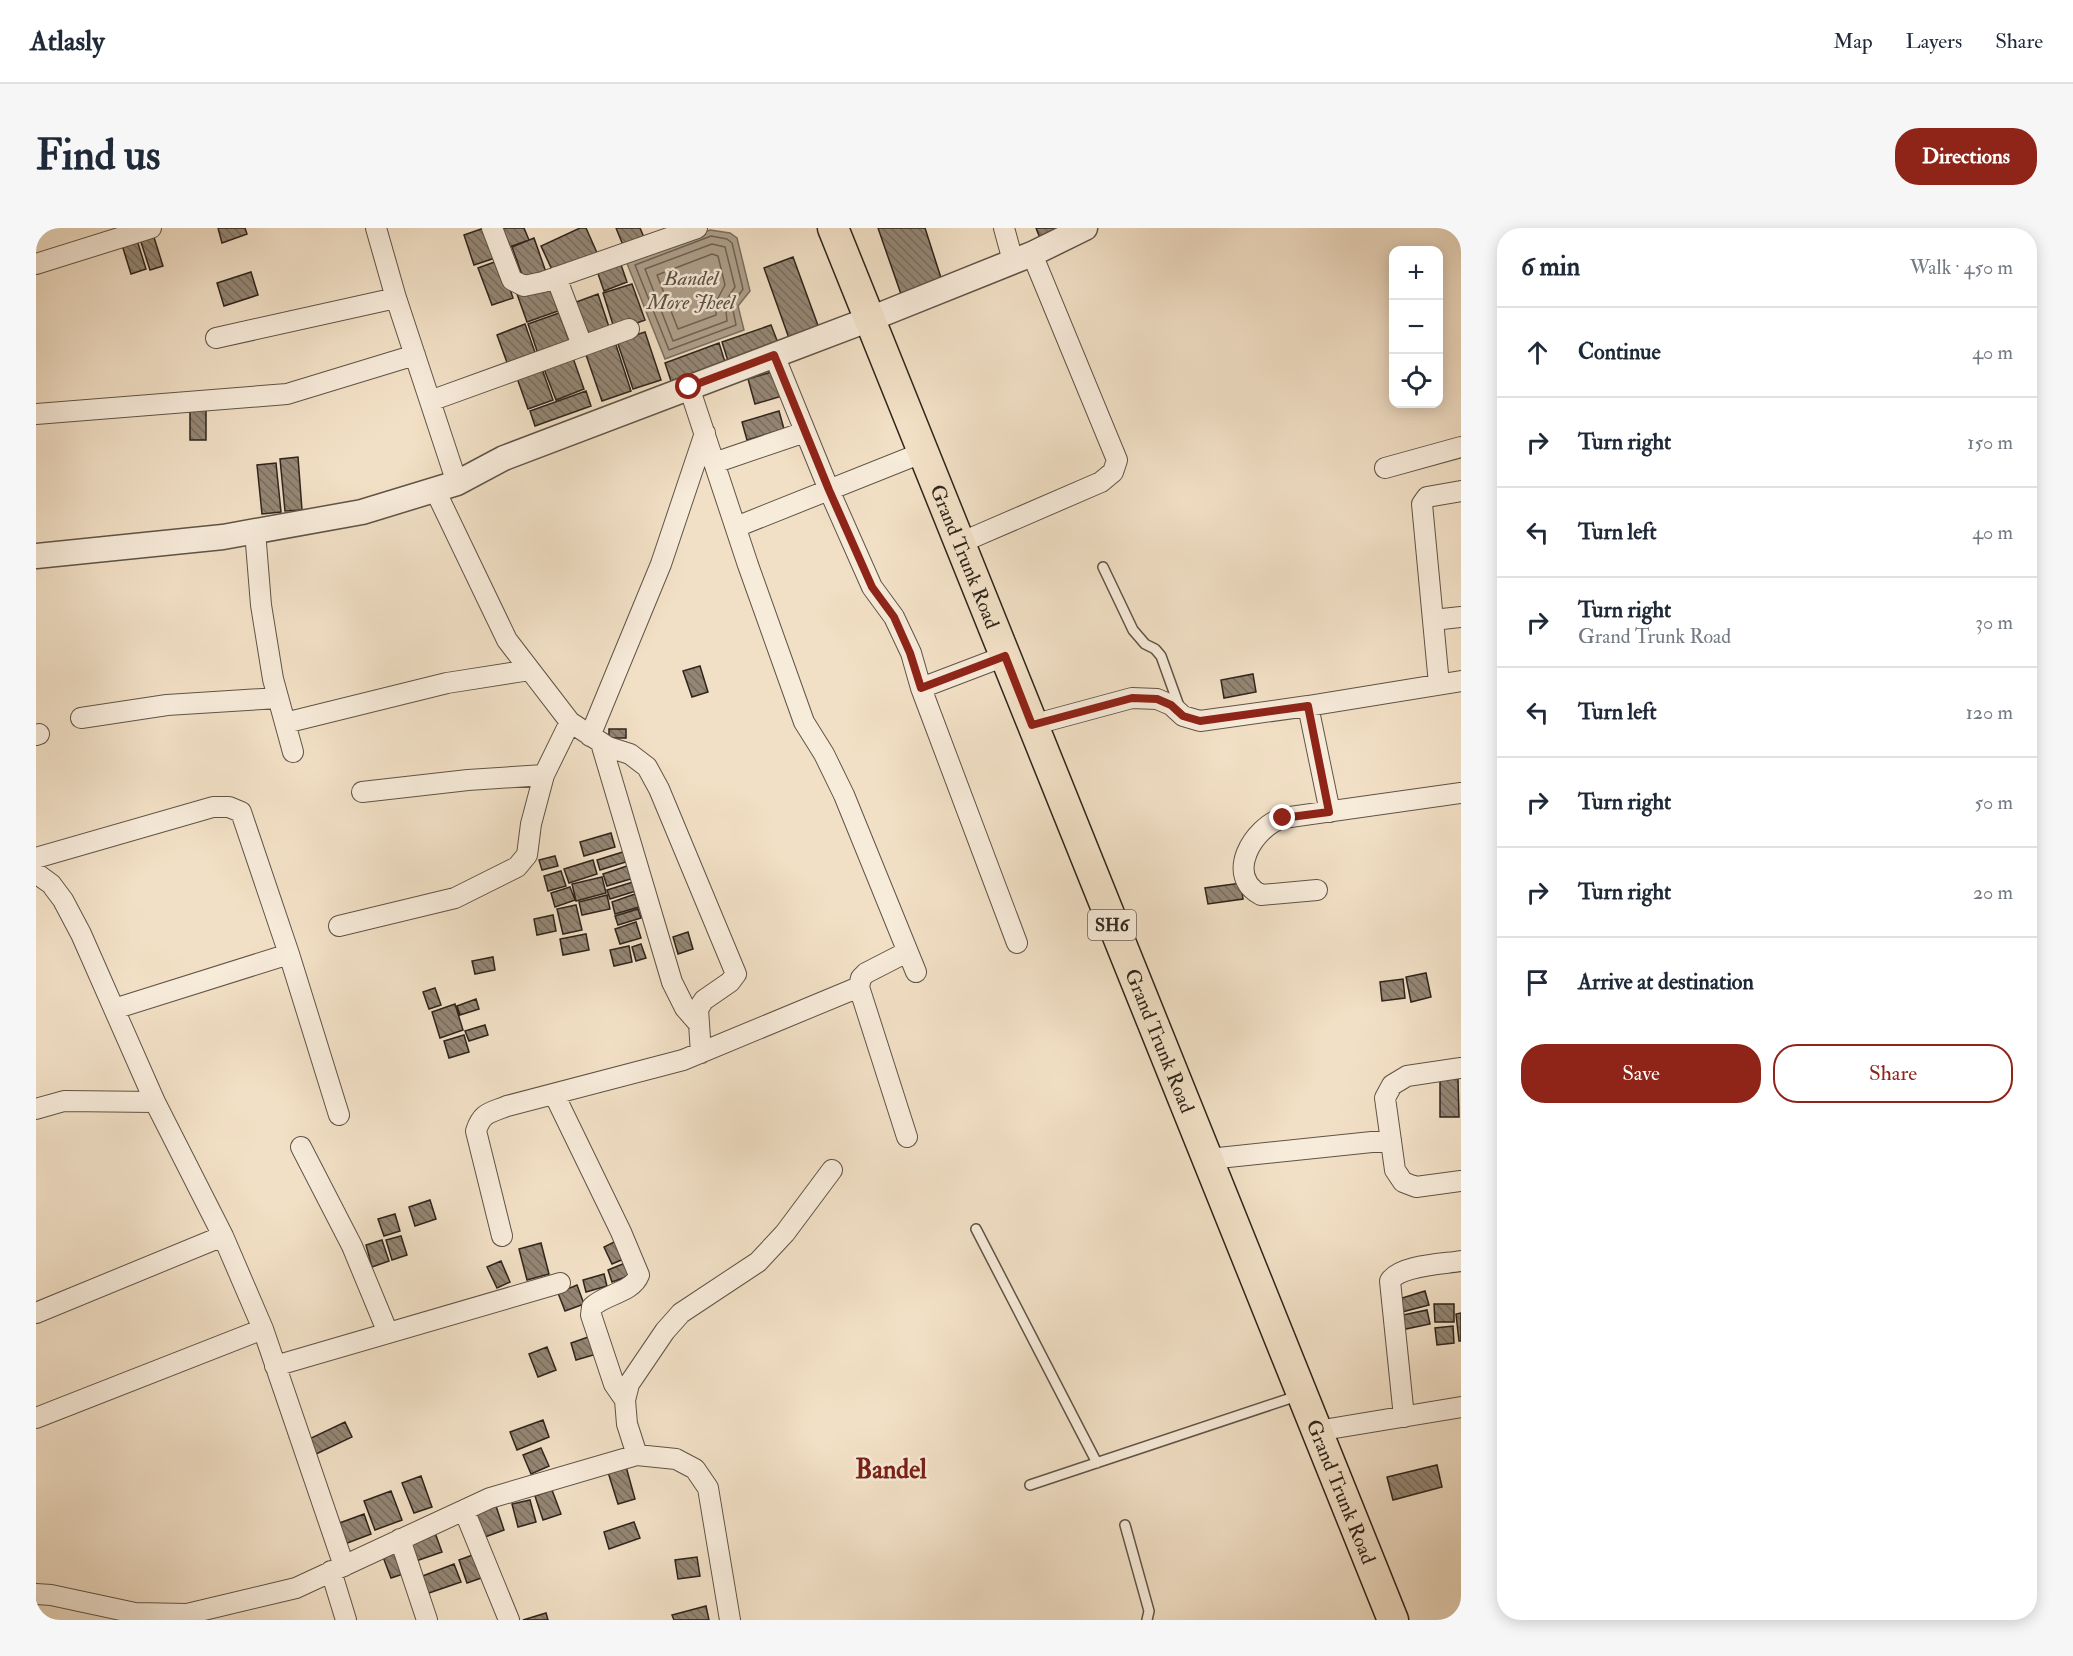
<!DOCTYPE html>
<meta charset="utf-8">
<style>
:root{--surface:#fff;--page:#f6f6f7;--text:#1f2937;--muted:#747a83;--line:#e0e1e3;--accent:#8f2418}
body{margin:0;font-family:"IM FELL Double Pica",serif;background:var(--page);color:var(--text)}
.controls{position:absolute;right:18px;top:18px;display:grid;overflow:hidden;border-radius:12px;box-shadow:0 3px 15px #0003}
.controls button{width:54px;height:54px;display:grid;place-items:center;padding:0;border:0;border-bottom:2px solid var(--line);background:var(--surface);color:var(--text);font:30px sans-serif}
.stop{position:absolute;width:18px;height:18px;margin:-14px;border:4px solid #8f2418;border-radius:50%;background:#fff}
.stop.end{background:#8f2418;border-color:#fff;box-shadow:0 2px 6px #0008}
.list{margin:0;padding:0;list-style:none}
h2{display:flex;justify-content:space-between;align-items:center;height:78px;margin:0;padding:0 24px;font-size:26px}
h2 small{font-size:20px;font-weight:400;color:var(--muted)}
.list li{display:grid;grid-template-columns:39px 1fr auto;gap:18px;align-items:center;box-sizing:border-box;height:90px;padding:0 24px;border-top:2px solid var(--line)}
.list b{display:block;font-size:22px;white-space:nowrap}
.list p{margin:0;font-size:20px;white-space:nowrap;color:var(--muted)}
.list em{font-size:20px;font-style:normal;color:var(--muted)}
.actions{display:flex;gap:12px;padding:18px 24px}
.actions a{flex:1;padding:14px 0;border:2px solid var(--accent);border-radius:24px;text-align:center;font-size:21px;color:var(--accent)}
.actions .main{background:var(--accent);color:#fff}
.icon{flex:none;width:33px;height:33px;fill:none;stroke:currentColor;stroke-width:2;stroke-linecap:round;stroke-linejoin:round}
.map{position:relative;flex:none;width:1425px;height:1392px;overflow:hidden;border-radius:24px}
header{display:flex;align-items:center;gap:36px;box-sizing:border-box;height:84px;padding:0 30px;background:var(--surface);border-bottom:2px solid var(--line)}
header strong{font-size:28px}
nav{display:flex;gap:33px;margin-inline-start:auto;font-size:21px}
.intro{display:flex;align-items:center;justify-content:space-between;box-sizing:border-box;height:144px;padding:0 36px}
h1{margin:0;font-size:42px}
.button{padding:15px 27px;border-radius:24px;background:var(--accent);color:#fff;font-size:21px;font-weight:700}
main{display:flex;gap:36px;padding:0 36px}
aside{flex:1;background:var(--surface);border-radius:24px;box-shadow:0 3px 15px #0003}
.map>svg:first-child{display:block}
</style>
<header>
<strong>Atlasly</strong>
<nav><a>Map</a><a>Layers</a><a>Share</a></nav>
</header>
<div class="intro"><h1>Find us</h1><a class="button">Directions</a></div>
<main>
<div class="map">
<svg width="1425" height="1392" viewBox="0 0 1425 1392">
<defs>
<pattern id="building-back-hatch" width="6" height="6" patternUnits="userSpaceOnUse" patternTransform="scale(1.5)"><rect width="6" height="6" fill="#948674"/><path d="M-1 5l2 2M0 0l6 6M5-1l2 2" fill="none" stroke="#796d5e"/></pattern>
</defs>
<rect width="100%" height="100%" fill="#f2e0c6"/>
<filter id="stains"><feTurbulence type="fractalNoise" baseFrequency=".00333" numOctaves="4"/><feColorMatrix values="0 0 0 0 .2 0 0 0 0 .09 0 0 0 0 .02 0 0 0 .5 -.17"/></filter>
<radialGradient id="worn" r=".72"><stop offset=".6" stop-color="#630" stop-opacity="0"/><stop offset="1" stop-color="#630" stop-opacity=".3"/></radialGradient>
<!-- water -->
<path fill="#afa08c" stroke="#7b6f5f" stroke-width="1.5" d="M674,2l20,3 7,5 13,53 -12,15 6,24 -79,29 -39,-98z"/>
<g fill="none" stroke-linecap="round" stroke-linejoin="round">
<!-- shore -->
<path stroke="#6e6254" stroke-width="1.5" d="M675,8l16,3 5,4 11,46 -11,16 4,20 -67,25 -34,-85z
M676,16l13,3 10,40 -10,15 2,19 -54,20 -28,-72z
M676,26l6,2 7,29 -8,15 -1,15 -38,14 -21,-54z"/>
</g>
<!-- building -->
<path fill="url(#building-back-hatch)" stroke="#2e251c" stroke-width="1.5" d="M182,0h27l2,6 -25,9z
M448,0l14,29 -24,8 -10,-30z
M460,0h28l5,12 -25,9z
M544,0h6l12,27 -44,19 -13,-28z
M580,0h24l6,14 -21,8z
M842,0h47l17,53 -40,16z
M1000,0h28l-24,10z
M116,3l11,35 -13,4 -11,-34z
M498,10l13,37 -22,8 -13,-36z
M101,12l9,29 -15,5 -9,-29z
M582,28l9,26 -23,9 -9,-26z
M757,29l27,74 -30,10 -26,-73z
M464,32l13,38 -21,7 -14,-37z
M215,44l7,23 -34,11 -7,-23z
M513,55l9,28 -31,11 -10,-28z
M596,56l13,36 -30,11 -12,-38z
M562,66l13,39 -27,9 -13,-38z
M523,85l12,33 -32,11 -11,-33z
M489,96l12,34 -28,10 -12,-33z
M735,97l7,18 -50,18 -6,-19z
M609,104l16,48 -28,9 -16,-48z
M579,114l16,49 -29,10 -17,-49z
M683,115l6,19 -54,19 -6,-18z
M537,130l11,31 -28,11 -12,-31z
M506,141l11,31 -25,9 -11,-31z
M739,143l7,25 -27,8 -7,-25z
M550,163l5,15 -56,20 -5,-15z
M170,178v34h-16v-33z
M743,183l5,18 -37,11 -5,-18z
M262,229l4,53 -17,1 -5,-52z
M240,235l5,49 -19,2 -5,-49z
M664,438l8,26 -16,5 -9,-26z
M1217,446l3,18 -32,6 -3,-18z
M573,501h17v9h-17z
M575,605l4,14 -31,9 -4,-14z
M590,623l3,10 -29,9 -3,-10z
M519,628l3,10 -16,4 -3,-10z
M557,632l4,14 -28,9 -5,-14z
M594,637l4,13 -27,8 -4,-12z
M525,643l5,15 -18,5 -4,-15z
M566,649l4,16 -30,8 -4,-17z
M597,654l3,9 -26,8 -3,-9z
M1205,655l2,16 -35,5 -3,-16z
M534,659l5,13 -20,7 -4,-14z
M599,666l4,13 -24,7 -3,-12z
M571,667l3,14 -28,6 -3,-13z
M540,677l6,25 -19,4 -6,-25z
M602,681l3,9 -23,7 -3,-9z
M517,687l3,16 -19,4 -3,-16z
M600,694l5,16 -21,6 -5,-15z
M652,704l5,17 -15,5 -5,-17z
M550,706l3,16 -26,5 -3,-16z
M605,716l5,14 -10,3 -4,-14z
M593,718l3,16 -18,4 -4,-16z
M457,729l2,13 -20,4 -3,-13z
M1390,745l5,24 -20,5 -5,-25z
M1367,751l2,19 -23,3 -2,-19z
M399,760l6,17 -12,4 -6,-17z
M440,771l3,10 -19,6 -3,-9z
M419,776l8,26 -23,8 -8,-26z
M449,797l3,10 -19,6 -4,-10z
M428,807l5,17 -20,6 -5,-17z
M1404,851h18l1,38h-19z
M394,972l6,19 -21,7 -6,-19z
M359,986l5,17 -16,5 -6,-17z
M365,1008l6,19 -15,5 -6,-20z
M346,1012l7,21 -17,6 -6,-22z
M582,1012l8,18 -14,6 -8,-17z
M505,1015l8,31 -22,6 -8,-31z
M465,1033l9,21 -13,6 -10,-21z
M594,1033l4,13 -22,8 -4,-12z
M568,1046l3,12 -21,6 -3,-12z
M541,1057l7,19 -19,7 -7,-18z
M1389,1063l4,14 -27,7 -3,-13z
M1398,1076h20v18h-19z
M1391,1082l3,14 -29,6 -3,-14z
M1425,1085v28h-2l-3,-27z
M1417,1098l1,17 -17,2 -2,-17z
M558,1107l6,18 -24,7 -5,-17z
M511,1119l9,23 -18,7 -9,-23z
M507,1192l6,17 -32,13 -7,-18z
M309,1194l7,15 -38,18 -7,-15z
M505,1220l8,18 -18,8 -8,-19z
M589,1235l10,36 -17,5 -11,-35z
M1401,1237l5,22 -49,13 -6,-23z
M385,1248l11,31 -18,6 -12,-30z
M516,1262l9,24 -18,6 -8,-24z
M355,1263l11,29 -27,10 -11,-29z
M494,1272l6,22 -18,5 -6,-23z
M460,1278l8,24 -19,7 -9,-24z
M328,1286l7,20 -29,11 -8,-20z
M598,1294l6,16 -31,11 -5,-17z
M398,1302l8,22 -26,9 -8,-21z
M362,1314l11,30 -18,6 -11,-29z
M442,1325l9,23 -20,7 -8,-23z
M661,1329l3,19 -22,3 -3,-19z
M418,1336l7,18 -35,12 -6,-17z
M670,1378l3,14h-35l-2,-5z
M510,1385l2,7h-25z"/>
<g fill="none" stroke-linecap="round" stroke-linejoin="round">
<!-- service casing -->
<g stroke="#5f5446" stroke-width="12">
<path id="service" d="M1067,339l30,63 12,14 10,5 6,7 18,50
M940,1001l121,234
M994,1257l270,-90
M1089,1297l24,86 -2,9"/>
</g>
<!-- minor casing -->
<g stroke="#5f5446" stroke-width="22">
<path id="minor" d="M340,0l20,70 61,185
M456,0l20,52 12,6 19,-4 154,-54
M968,0l9,33
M0,36l115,-36
M520,49l26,68
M180,110l180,-40
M738,127l55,135 43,97 22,30 17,36 10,35 96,255
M653,159l59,178 56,157 20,32 20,41 72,177
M394,173l199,-72
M0,186l251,-20 128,-39
M678,235l91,-31
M1349,240l76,-21
M399,262l72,150 63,82 38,25 22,7 17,13 12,22 77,185 -6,8 -26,18 -6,9 3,44
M700,299l188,-75
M219,303l6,74 12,74 20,73
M924,315l141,-61 12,-10 4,-12 -85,-206
M1397,392l28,-3
M1403,456l-17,-180 5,-7 34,-6
M885,460l84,-32
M1272,478l22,106
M45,490l86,-13 111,-7
M249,495l162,-40 83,-13
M996,497l100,-27 25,1 14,6 12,11 17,5 108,-15 153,-25
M0,507l3,-1
M554,508l71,-172 44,-131
M565,515l71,239 13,26 14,16
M326,564l106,-12 76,-5
M0,630l177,-51h16l12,5 48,142 50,161
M0,645l15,11 12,16 18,34 74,168 68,134 40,93 81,237
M1281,662l-56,5c-37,-19 -8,-68 22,-77l178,-25
M303,698l116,-28 62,-31 10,-12 4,-31 13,-49 26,-53
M78,781l175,-55
M1425,840l-54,8 -15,9 -7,13 10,72 8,12 13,5 45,-6
M518,866l67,138 18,43c-7,18 -34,19 -47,32l-1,8 23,69 11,16
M0,881l28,-8 91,1
M871,909l-48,-150 2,-9 5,-5 41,-21
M265,919l51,99 36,87
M1173,931l182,-19
M466,1008l-26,-105c6,-19 14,-18 31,-25l176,-46 176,-73
M0,1085l187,-77
M239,1138l285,-83
M1368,1189l-14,-136c10,-16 53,-17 71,-20
M0,1190l227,-89
M1281,1203l144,-24
M601,1227l-10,-31 -2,-24 4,-16 36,-53 16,-18 77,-51 27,-29 47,-63
M428,1282l45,110
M364,1311l27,81
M295,1343l15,49
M0,1366l15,1 84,18 52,1 109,-26 194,-90 147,-43 39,4 19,10 13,19 22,132"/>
</g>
<!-- tertiary casing -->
<g stroke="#5f5446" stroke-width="27">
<path id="tertiary" d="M0,328l187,-19 139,-25 95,-29 47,-25 366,-139 162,-65 53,-26"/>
</g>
<!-- primary casing -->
<g stroke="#2e251c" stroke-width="33">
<g id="primary">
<path id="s1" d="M797,0l560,1392"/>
</g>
</g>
<!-- service -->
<use href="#service" stroke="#f7ebda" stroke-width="9"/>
<!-- minor -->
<use href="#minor" stroke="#f7ebda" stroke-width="20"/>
<!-- tertiary -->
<use href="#tertiary" stroke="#f7ebda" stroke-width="24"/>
<!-- primary -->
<use href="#primary" stroke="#f2e0c6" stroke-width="30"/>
</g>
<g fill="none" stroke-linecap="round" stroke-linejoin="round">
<!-- route -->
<path stroke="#8f2418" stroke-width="8" d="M653,159l85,-32 55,135 43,97 22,30 16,36 11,35 84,-32 27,69 100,-27 25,1 14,6 12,11 17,5 108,-15 21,106 -46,6"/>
</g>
<g text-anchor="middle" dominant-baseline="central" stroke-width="5" stroke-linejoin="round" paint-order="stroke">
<!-- shield labels -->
<rect fill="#f7ebda" stroke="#6a6055" stroke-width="1.5" x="1052" y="682" width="48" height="30" rx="4.5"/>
<g font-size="18" font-weight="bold" fill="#2e251c">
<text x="1076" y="697">SH6</text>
</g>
<!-- street labels -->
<g font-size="20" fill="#2e251c" stroke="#f7ebda">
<text stroke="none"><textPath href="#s1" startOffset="354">Grand Trunk Road</textPath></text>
<text stroke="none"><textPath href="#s1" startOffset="876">Grand Trunk Road</textPath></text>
<text stroke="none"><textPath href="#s1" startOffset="1362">Grand Trunk Road</textPath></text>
</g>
<!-- water labels -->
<g font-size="21" font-style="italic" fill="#5b5043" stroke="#f7ebda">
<text x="655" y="50">Bandel<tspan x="655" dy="24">More Jheel</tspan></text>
</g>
<!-- district labels -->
<g font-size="26" font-weight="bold" fill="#7a1f14" stroke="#f7ebda">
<text x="855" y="1242">Bandel</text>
</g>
</g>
<rect width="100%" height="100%" filter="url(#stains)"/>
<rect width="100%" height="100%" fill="url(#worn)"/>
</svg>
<div class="controls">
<button>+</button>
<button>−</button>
<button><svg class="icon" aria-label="locate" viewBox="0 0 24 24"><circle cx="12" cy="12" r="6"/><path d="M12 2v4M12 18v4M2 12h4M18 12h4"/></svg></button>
</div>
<div class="stop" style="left:653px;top:159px"></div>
<div class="stop end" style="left:1247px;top:590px"></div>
</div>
<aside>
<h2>6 min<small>Walk · 450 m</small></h2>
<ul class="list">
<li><svg class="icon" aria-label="ahead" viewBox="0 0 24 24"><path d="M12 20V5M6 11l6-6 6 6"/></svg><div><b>Continue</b></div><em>40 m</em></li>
<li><svg class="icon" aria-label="right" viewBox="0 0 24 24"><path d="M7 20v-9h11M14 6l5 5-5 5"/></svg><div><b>Turn right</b></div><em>150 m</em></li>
<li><svg class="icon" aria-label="left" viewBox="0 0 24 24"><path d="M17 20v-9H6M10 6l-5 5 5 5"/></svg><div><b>Turn left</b></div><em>40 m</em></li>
<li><svg class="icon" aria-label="right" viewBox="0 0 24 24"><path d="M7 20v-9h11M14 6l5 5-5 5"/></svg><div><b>Turn right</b><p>Grand Trunk Road</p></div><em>30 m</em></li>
<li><svg class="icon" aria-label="left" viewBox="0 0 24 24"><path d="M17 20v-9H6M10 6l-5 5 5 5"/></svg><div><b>Turn left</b></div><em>120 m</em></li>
<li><svg class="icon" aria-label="right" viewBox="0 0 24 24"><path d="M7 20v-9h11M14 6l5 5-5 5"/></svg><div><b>Turn right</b></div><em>50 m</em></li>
<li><svg class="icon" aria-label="right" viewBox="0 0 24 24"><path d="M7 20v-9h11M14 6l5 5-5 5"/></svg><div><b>Turn right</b></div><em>20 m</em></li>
<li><svg class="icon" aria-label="arrive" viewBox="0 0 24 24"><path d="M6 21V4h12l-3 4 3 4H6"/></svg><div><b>Arrive at destination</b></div></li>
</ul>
<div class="actions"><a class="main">Save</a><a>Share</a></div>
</aside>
</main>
